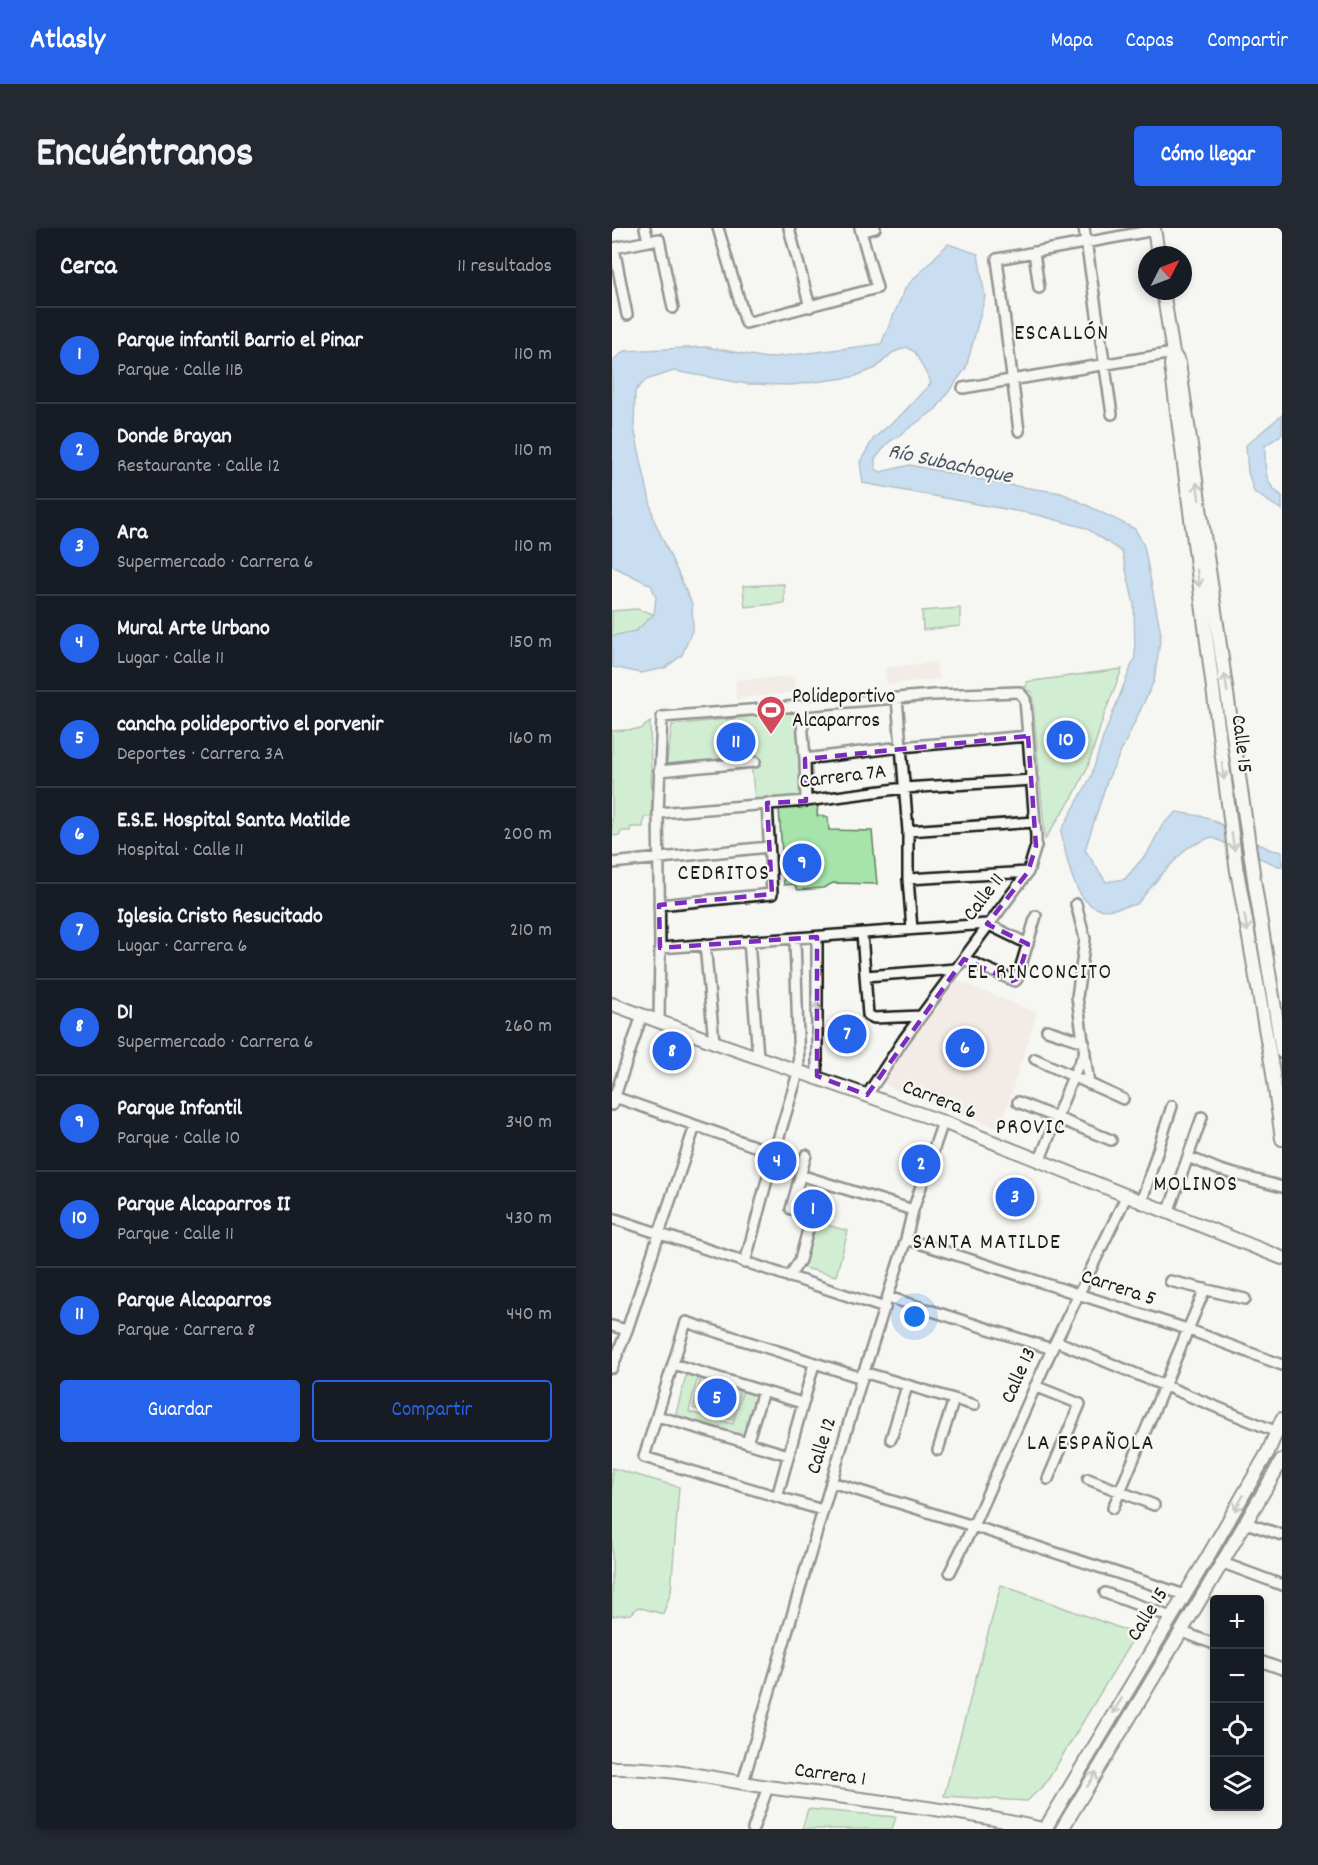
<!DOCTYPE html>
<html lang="es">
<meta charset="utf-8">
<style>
:root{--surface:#171b24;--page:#242831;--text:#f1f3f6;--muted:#9ea1a6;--line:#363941;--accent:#2563eb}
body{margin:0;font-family:Dekko,sans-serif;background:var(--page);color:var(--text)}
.controls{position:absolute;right:18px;bottom:18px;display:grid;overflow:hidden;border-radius:6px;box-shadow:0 3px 9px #0003}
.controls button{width:54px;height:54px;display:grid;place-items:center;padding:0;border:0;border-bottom:2px solid var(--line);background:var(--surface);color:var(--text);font:30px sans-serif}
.compass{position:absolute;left:526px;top:18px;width:54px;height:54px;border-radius:50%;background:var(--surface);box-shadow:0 3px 9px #0003;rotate:48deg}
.you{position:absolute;left:303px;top:1089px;width:21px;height:21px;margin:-15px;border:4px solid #fff;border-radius:50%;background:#1a73e8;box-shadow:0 0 0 9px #1a73e833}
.badge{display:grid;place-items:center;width:39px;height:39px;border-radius:50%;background:var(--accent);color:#fff;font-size:20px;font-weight:700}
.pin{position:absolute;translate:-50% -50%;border:3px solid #fff;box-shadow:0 2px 6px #0006}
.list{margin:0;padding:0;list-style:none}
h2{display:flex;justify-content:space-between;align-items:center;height:78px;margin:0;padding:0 24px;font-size:26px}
h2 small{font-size:20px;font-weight:400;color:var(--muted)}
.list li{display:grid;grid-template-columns:39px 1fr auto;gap:18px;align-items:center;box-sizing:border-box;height:96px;padding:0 24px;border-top:2px solid var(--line)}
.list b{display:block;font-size:22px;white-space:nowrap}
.list p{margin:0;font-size:20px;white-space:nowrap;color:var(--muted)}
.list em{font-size:20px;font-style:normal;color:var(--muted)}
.actions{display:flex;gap:12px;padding:18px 24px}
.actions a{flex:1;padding:14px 0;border:2px solid var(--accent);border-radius:6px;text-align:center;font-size:21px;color:var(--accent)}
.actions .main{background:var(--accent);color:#fff}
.icon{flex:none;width:33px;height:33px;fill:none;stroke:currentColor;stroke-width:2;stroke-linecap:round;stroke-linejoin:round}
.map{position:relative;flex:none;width:670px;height:1601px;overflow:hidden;border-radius:6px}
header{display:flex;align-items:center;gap:36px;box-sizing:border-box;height:84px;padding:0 30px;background:var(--accent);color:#fff}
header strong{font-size:28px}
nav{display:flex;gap:33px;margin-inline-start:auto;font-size:21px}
.intro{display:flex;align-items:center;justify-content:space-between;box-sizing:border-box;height:144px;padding:0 36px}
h1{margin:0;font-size:42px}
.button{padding:15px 27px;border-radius:6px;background:var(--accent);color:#fff;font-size:21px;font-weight:700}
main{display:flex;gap:36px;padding:0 36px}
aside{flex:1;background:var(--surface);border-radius:6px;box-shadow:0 3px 9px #0003}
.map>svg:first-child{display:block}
</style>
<header>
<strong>Atlasly</strong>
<nav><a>Mapa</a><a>Capas</a><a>Compartir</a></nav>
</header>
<div class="intro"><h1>Encuéntranos</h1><a class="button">Cómo llegar</a></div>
<main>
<aside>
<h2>Cerca<small>11 resultados</small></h2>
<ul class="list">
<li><span class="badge">1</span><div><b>Parque infantil Barrio el Pinar</b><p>Parque · Calle 11B</p></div><em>110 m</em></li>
<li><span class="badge">2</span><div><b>Donde Brayan</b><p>Restaurante · Calle 12</p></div><em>110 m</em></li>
<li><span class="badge">3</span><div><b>Ara</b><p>Supermercado · Carrera 6</p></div><em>110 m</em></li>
<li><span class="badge">4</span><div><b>Mural Arte Urbano</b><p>Lugar · Calle 11</p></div><em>150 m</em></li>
<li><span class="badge">5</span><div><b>cancha polideportivo el porvenir</b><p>Deportes · Carrera 3A</p></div><em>160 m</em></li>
<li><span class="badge">6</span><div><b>E.S.E. Hospital Santa Matilde</b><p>Hospital · Calle 11</p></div><em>200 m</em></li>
<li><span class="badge">7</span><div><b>Iglesia Cristo Resucitado</b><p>Lugar · Carrera 6</p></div><em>210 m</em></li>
<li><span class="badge">8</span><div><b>D1</b><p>Supermercado · Carrera 6</p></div><em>260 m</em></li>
<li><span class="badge">9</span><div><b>Parque Infantil</b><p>Parque · Calle 10</p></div><em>340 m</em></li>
<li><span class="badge">10</span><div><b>Parque Alcaparros II</b><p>Parque · Calle 11</p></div><em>430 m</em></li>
<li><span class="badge">11</span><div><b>Parque Alcaparros</b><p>Parque · Carrera 8</p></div><em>440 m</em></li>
</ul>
<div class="actions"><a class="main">Guardar</a><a>Compartir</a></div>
</aside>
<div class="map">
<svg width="670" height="1601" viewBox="0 0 670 1601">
<rect width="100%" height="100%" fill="#f6f6f2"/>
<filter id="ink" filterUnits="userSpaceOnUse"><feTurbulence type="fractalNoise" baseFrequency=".0167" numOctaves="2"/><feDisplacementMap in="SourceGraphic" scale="12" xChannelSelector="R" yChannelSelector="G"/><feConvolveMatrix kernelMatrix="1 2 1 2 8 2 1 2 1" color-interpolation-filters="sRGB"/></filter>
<g filter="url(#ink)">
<!-- built -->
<path fill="#efded8" d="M324,434l3,17 -52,5 -3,-16z
M182,448l1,16 -59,7v-19z
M340,750l85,35 -37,116 -120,-46z"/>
<!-- green -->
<path fill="#a6e4ab" stroke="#618064" stroke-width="1.5" d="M172,356v19l-39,4 -2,-21z
M348,380v18l-37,4 -1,-19z
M25,381l17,5 -18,17 -24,5v-25z
M510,441l-18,46 -16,51 -14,29 -29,44 -13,-147 -6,-2v-8z
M188,483l4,88 -49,2 -4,-39 -85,6 6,-43z
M38,494l2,95h-8l-1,10h-12l-1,4h-9l-1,4 -8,1v-105l29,-2z
M206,574l-1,14 11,1 1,13 43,1 5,53 -44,-1 -10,5 -25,2 -4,-6 -10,1 -5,-77 1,-4z
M201,993l35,10 -12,45 -36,-9z
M75,1144l11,4 -9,36 44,12 10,-35 14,4 -13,44 -69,-20z
M89,1149l40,10 -9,33 -39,-12z
M0,1240l67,19 -8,104 -8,23 -25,-7 -7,7 -19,2z
M389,1357l135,49 -90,149 -19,18 -83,-5z
M196,1581l88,8 -4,12h-90z"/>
<!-- water -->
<path fill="#93c1ed" stroke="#637f99" stroke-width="1.5" d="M336,16l30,10 7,43 -19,71 -30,41 -48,34 -13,16v9l5,4 30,-7 92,19 60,9 73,36 9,17 17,88 -7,47 -47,100 -22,69 21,32 19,-3 23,-27 15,-28 14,-12 29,5 65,33 11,2v14h-4l-67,-29 -24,11 -27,28 -23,28c-10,2 -28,8 -38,5 -26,-7 -33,-54 -38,-78l30,-54 12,-39 32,-81 -1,-53 -12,-52 -36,-24 -48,-13 -175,-32 -3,-21 14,-24 28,-24 29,-31 -16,-31 -9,-5 -14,6 -16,15 -23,9 -62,8 -44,-1 -73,-13 -28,9 -11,11 -1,37 20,92 38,84 1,24 -11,27 -17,13 -24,5 -29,-6v-31l24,-5 18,-17 2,-17 -5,-12 -39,-19v-205l12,-10 82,-4 61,11 114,-14 25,-57z
M670,187v19l-17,12c0,21 -2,38 17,50v14l-28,-18 -6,-20 -2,-27z"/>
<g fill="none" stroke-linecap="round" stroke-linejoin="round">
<!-- minor casing -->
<g stroke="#1c1c1c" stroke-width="14">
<path id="minor" d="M33,0l3,12
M106,0l28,95 131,-35 -17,-60
M177,0l21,79
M472,0l28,186
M249,4l14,-4
M422,24l5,36
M15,87l-13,-67 45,-9 14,69
M351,160l210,-35
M407,203l-22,-172 158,-29
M285,470l11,133v48l4,50
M189,478l4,53 1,42
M193,531l96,-12 127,-11
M47,543l96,-9
M46,585l148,-12 98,-13 128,-8
M296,603l126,-9
M0,635l157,-16
M296,651l120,-7
M464,676l9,35 -8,58 12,87
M47,677l113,-11 -5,-91
M250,705l6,82 6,3 47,-2
M137,713l9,115
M93,716l9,98
M48,720l327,-24 41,20
M352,731l51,22 2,-2 19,-63
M254,748l90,-7
M47,793l1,-73 -2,-135 4,-96 271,-22 86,-3 6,7 11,137v10l-8,26 -124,167 -37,56
M435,802l37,12
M423,831l88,40
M205,848v-139
M0,868l162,57
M406,874l93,38
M0,877l30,-90
M576,929l32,13 62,17
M427,934l34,-86 12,-24
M188,947l113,35
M529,975l31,-97
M179,981l15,-54
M556,985l34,-96
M0,990l273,90
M294,1011l281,90 95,36
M133,1035l29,-110 25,-83 -4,-132
M177,1049l11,-17 10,-38
M558,1053l75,18
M276,1069l164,52
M0,1098l15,4
M444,1113l221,91
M61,1136l129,39
M0,1140l15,-38 68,-204
M251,1144l111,33
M423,1158l45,18 -32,75
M45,1188l131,39
M279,1211l16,-53
M135,1215l16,-52
M326,1222l16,-51
M476,1251l66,26
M219,1254l142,44 212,69
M165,1269l37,-133
M501,1280l92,-219
M210,1282l-178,-53 42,-135 176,56
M634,1295l36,12
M611,1335l59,22
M338,1344l23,-46 79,-177 74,-152
M493,1365l66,24
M568,1403l34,13
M648,1433l22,8
M131,1554l119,-404 44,-139 7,-29 30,-88
M141,1601l15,-42"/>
</g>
<!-- tertiary casing -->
<g stroke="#1c1c1c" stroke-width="16">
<path id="tertiary" d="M542,0l4,27
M551,63l10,62 6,10 76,523 27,166
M561,125l-2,12 65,500 36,202 10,72
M0,776l102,38 229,80 339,136
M0,1540c55,-1 109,12 163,20 90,12 180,21 268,41
M433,1601l162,-271 61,-106 14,-33
M450,1601c74,-122 149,-245 220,-369"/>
</g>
<!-- minor -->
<use href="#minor" stroke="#f6f6f2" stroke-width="9"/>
<!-- tertiary -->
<use href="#tertiary" stroke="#f6f6f2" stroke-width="12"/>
</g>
<!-- one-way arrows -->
<defs><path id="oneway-shaft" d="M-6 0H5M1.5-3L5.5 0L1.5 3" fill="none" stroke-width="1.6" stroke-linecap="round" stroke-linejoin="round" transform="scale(1.5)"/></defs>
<g stroke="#949492">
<use href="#oneway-shaft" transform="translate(586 263) rotate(-98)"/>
<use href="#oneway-shaft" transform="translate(586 350) rotate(82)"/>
<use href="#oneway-shaft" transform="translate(614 455) rotate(-98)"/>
<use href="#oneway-shaft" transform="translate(611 543) rotate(83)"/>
<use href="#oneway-shaft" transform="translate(621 614) rotate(82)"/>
<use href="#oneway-shaft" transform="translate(634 695) rotate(80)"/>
<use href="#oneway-shaft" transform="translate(205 783) rotate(-90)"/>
<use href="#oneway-shaft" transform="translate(627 1275) rotate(120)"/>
<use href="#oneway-shaft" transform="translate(505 1478) rotate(121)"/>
<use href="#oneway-shaft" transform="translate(480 1551) rotate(-59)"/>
</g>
</g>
<!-- marked area -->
<path d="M0 0H670V1601H0ZM416,508l8,110 -8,26 -41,52 41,20 -11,35 -5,2 -48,-22 -97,136 -50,-19v-139l-157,11 -1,-43 113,-11 -5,-91 39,-2 -1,-42z" fill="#f6f6f2" fill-opacity=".55" fill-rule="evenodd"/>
<path fill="none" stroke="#7b2cbf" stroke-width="4.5" stroke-dasharray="12 8" stroke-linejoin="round" d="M416,508l8,110 -8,26 -41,52 41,20 -11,35 -5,2 -48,-22 -97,136 -50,-19v-139l-157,11 -1,-43 113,-11 -5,-91 39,-2 -1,-42z"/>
<!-- icons -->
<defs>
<g id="stadium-pin" transform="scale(1.5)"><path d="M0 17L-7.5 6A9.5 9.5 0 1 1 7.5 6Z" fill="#d1495b" stroke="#f6f6f2"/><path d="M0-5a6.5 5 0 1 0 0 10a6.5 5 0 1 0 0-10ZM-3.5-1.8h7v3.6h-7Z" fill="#fff"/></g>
</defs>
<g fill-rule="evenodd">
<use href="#stadium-pin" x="159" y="482"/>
</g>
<g text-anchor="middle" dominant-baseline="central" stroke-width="4.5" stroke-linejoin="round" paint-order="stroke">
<!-- poi labels -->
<g font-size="21" fill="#1c1c1c" stroke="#f6f6f2" text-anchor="start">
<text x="180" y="470">Polideportivo<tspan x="180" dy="24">Alcaparros</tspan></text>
</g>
<!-- street labels -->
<g font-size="21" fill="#1c1c1c" stroke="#f6f6f2">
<text transform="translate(628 516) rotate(83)">Calle 15</text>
<text transform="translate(231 550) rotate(-7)">Carrera 7A</text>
<text transform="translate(373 670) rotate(-53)">Calle 11</text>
<text transform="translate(327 873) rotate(21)">Carrera 6</text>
<text transform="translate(506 1061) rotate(18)">Carrera 5</text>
<text transform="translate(408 1148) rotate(-66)">Calle 13</text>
<text transform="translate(211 1218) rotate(-73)">Calle 12</text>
<text transform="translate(537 1387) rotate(-58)">Calle 15</text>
<text transform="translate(218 1548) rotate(8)">Carrera 1</text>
</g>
<!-- neighbourhood labels -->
<g font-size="22" letter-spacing="1.5" fill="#1c1c1c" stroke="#f6f6f2">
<text x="450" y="106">ESCALLÓN</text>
<text x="112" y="646">CEDRITOS</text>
<text x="428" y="745">EL RINCONCITO</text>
<text x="419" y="900">PROVIC</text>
<text x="584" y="957">MOLINOS</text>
<text x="375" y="1015">SANTA MATILDE</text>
<text x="479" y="1216">LA ESPAÑOLA</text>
</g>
<!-- water labels -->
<g font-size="22" font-style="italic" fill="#465665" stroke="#f6f6f2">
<text transform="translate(338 237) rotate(12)">Río Subachoque</text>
</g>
</g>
</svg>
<div class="controls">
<button>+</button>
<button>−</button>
<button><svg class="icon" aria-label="locate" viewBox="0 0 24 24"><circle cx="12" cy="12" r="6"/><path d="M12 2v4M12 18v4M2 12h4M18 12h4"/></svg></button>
<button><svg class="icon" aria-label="layers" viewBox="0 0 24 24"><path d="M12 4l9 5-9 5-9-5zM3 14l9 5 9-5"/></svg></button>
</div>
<svg class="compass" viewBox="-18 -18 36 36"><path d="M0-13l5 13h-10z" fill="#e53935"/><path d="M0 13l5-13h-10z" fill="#9ea1a6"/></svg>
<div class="you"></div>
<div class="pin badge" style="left:201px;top:981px">1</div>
<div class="pin badge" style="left:309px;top:936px">2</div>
<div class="pin badge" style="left:403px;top:969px">3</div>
<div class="pin badge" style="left:165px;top:933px">4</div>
<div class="pin badge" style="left:105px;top:1170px">5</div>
<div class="pin badge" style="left:353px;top:820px">6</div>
<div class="pin badge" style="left:235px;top:806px">7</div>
<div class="pin badge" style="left:60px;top:823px">8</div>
<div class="pin badge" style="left:190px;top:635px">9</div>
<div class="pin badge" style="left:454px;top:512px">10</div>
<div class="pin badge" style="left:124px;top:514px">11</div>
</div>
</main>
